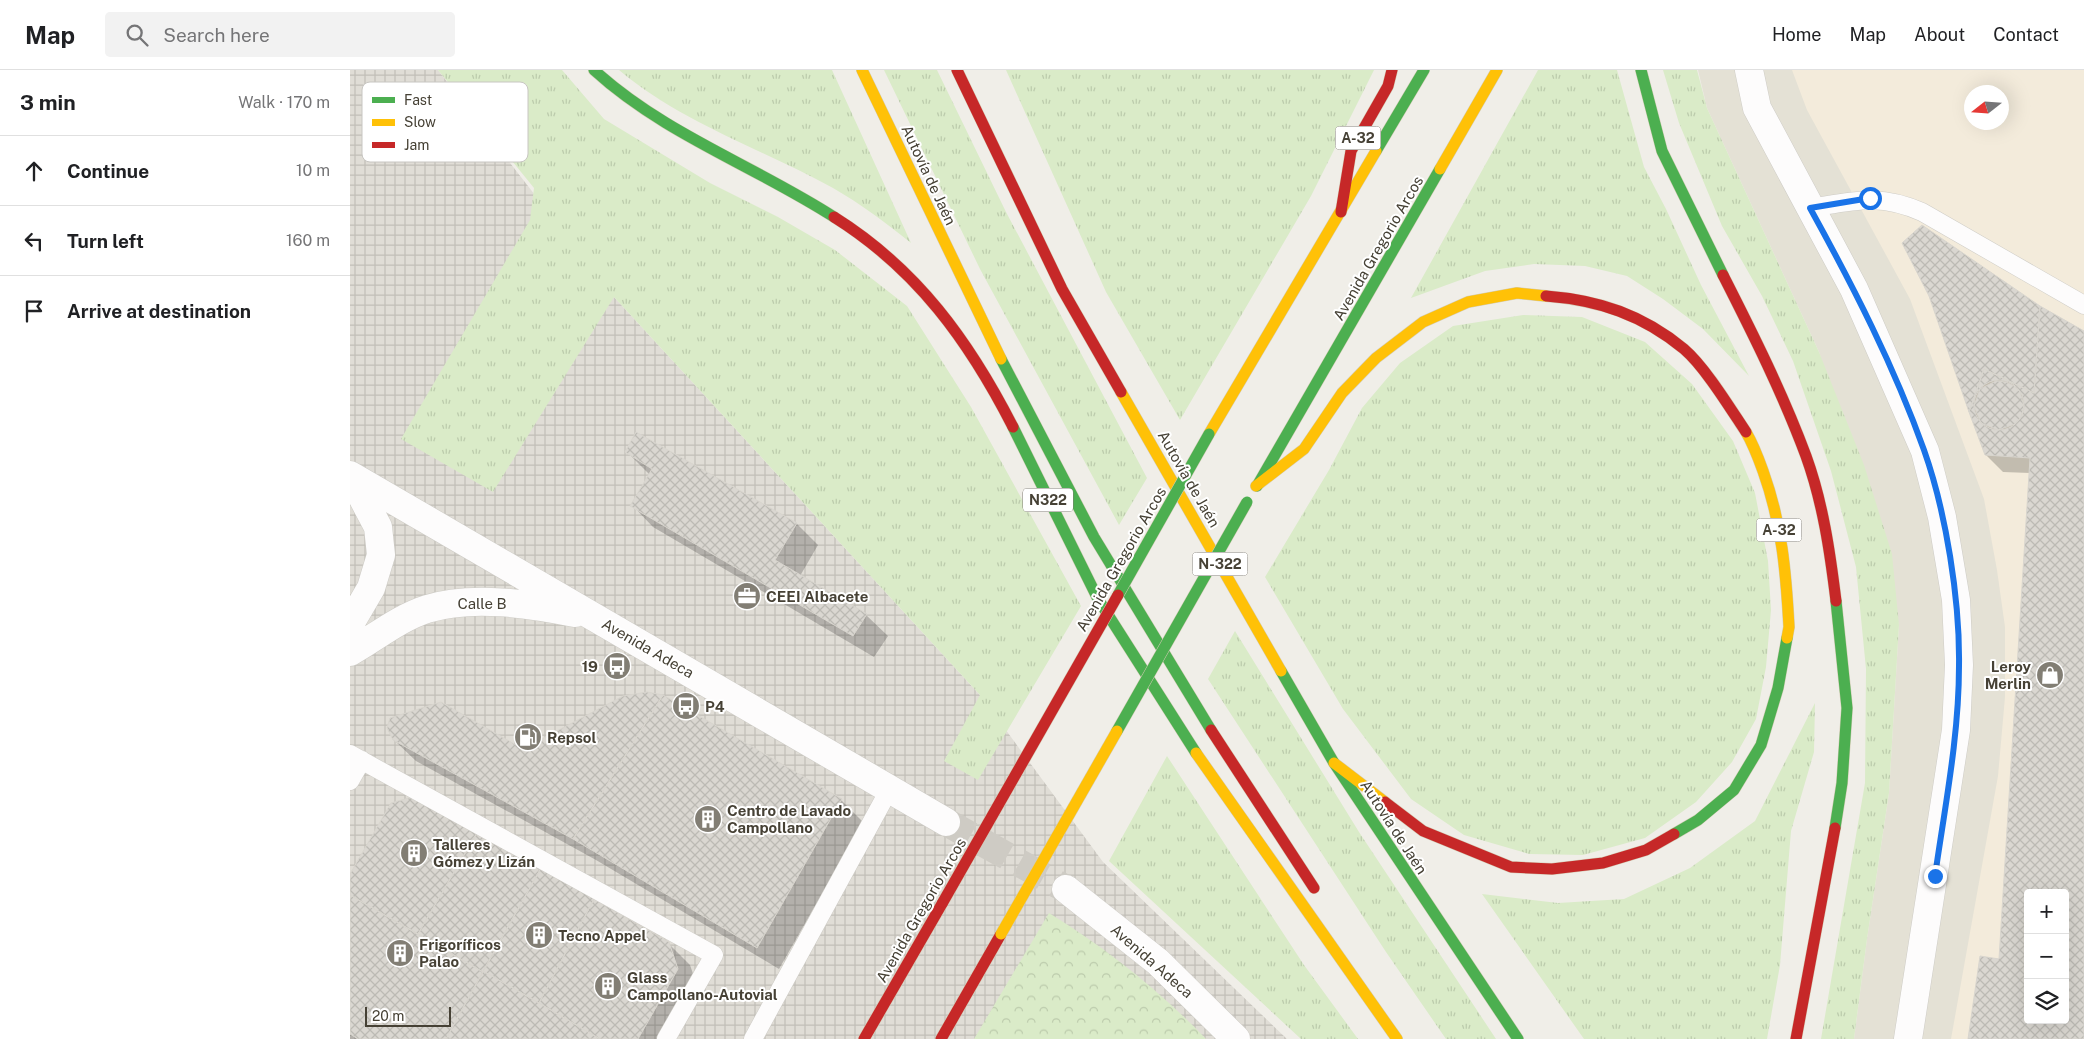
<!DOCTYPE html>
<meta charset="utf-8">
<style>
:root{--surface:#fff;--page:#f2f2f2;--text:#202124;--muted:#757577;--line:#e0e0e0}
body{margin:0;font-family:"Public Sans",sans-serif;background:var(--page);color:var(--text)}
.controls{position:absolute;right:15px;bottom:15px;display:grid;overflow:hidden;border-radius:5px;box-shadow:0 5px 20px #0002}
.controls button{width:45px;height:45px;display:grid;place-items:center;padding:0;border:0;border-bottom:1px solid var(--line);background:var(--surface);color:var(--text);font:25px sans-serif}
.compass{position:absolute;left:1614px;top:15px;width:45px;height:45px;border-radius:50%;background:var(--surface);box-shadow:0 5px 20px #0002;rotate:253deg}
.scale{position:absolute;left:15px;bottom:12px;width:86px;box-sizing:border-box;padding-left:5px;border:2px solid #464135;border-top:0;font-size:14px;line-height:18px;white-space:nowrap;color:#464135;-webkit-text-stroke:4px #fff;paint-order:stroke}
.stop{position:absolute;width:15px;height:15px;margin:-11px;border:4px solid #1a73e8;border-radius:50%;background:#fff}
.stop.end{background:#1a73e8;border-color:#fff;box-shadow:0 1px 5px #0008}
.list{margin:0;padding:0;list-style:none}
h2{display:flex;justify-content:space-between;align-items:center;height:65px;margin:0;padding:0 20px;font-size:21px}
h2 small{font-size:16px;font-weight:400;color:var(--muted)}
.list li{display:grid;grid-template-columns:32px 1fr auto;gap:15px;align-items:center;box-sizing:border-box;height:70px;padding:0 20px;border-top:1px solid var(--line)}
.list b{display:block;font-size:19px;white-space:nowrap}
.list em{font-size:16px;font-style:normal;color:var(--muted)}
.icon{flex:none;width:28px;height:28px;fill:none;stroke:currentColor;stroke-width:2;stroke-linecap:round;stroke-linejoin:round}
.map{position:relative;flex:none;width:1734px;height:969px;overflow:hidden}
header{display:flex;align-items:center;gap:30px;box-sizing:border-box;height:70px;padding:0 25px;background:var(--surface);border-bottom:1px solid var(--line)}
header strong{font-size:24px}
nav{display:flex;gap:28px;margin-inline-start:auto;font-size:18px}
.search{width:350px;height:45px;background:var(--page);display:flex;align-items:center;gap:12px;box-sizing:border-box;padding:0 18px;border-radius:5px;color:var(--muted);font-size:19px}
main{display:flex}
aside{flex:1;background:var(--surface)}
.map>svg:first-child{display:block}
</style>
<header>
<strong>Map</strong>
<div class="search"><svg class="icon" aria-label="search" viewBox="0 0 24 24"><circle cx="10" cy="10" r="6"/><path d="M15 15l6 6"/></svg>Search here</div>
<nav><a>Home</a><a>Map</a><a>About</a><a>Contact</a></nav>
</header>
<main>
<aside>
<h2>3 min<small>Walk · 170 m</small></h2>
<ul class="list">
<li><svg class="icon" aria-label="ahead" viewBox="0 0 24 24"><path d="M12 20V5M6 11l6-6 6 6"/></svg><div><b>Continue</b></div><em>10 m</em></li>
<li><svg class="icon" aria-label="left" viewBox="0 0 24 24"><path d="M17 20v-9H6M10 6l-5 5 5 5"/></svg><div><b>Turn left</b></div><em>160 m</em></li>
<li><svg class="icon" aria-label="arrive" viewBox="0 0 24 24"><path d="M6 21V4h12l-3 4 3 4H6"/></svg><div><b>Arrive at destination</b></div></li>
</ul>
</aside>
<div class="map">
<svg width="1734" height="969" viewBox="0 0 1734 969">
<defs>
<pattern id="industrial-grid" width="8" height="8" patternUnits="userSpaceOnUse" patternTransform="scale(1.25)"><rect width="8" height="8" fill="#e0ddd6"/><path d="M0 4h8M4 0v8" fill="none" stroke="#c2bfb8"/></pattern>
<pattern id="grass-tufts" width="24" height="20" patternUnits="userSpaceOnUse" patternTransform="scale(1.25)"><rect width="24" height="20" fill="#daebc8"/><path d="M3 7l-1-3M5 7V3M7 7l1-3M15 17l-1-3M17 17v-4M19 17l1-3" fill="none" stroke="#bccbac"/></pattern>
<pattern id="park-crowns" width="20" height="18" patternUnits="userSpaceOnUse" patternTransform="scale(1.25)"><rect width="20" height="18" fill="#daebc8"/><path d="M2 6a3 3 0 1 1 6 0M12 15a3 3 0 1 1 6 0" fill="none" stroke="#bccbac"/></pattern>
<pattern id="building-cross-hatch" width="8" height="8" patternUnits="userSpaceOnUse" patternTransform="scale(1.25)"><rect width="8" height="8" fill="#dad7d1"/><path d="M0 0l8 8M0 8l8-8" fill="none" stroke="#bcbab4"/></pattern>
</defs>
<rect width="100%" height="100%" fill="#f0eee8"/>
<!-- residential -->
<path fill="#e4e1d5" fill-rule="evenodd" d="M1348,0h386v969h-230l13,-100 22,-146 10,-168 -80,-273 -112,-244zM1622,22h30v30h-30zM1678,823h37v127h-37z"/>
<!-- commercial -->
<path fill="#f3ebdb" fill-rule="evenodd" d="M1442,0h292v969h-133l47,-263 7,-79v-70l-8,-57 -13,-71 -74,-200 -103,-189zM1622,22h30v30h-30zM1678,823h37v127h-37z"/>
<!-- industrial -->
<path fill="url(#industrial-grid)" d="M0,0h88l176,227 366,398 123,167 184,177h-937z"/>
<!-- grass -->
<path fill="url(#grass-tufts)" d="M88,0h124l42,49 106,64 68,34 57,33 72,56 64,101 110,199 -103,174 -34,-19 36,-66 -366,-398 -121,195 -92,-53 129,-219 4,-32z
M269,0h213l79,173c-25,-20 -50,-39 -78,-55 -71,-39 -151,-65 -214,-118z
M534,0h53l69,142 141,266 -28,47 -139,-256z
M656,0h368l-63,126 -131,224 -74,-128z
M1188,0h79l27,97 22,42 35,76 48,91 -46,-47 -40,-30 -36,-23 -42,-10 -51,-2 -49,7 -74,27z
M1313,0h34l10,38 112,244 45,113 28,89 7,71 -10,168 -22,146 -13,100h-33l44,-256 1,-114 -10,-102 -25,-96 -38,-110 -31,-65 -40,-70 -43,-103z
M1173,245l59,2 63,25 47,42 41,57 22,52 13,68 3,49 -5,57 -10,52 -24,43 -36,40 -51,36 -62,17 -54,-1 -65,-19 -53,-36 -68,-90 -78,-132 64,-107 33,-62 38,-45 53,-37z
M885,561l124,201 137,207h-50l-60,-87 -178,-273z
M1465,633l-1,49 -23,79 -11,134 -13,74h-183l-102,-145 76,9 66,-4 66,-31 65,-47z
M817,686l137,209 54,74h-57l-192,-178z"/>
<!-- park -->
<path fill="url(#park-crowns)" d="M699,843c57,35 110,77 157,126h-232z"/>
<!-- shadow -->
<path fill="#0003" fill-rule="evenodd" d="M1580,226l109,11 45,25v707h-115l32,-78 29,-488 -27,-1 -17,-17zM1678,823h37v127h-37z
M277,382l170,72 21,21 -18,31 66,39 22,21 -14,21 -221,-130 -21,-22 18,-30z
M312,626l179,104 22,22 -84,147 -183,-109 -180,-99 -22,-21 129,11z
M0,807l318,66 22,22 9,26 -28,48h-321z"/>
<!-- building -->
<path fill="url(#building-cross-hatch)" stroke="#d8d5ce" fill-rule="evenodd" d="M1572,155l118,81 -6,87 -50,-24 -15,43 -40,-116 -27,-53z
M1690,236l44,25v708h-116l12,-83 19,3 31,-501 -45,-3 -16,-43 15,-43 50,24zM1646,311l10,1 8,4 6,6 4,14 -3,11 -6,7 -17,6 -17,-7 -7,-17 6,-17zM1678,823h37v127h-37z
M1624 335a25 25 0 1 1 50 0a25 25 0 1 1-50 0Z
M286,362l161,91 -22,37 92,54 -14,22 -223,-130 22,-37 -27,-17z
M297,622l16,3 -90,144 -180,-99 -6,-12 3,-10 51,-16 82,47 100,-53z
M313,625l179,104 -85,149 -184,-109z
M66,726l62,35 -60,103 -68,-39v-21l41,-71z
M128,761l63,37 -58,104 -65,-38z
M191,798l53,31 -55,104 -56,-32z
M0,825l133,77 -37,67h-88l-8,-5z
M244,829l75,43 9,27 -40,70h-38l-61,-36z
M133,901l56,32 61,36h-154z"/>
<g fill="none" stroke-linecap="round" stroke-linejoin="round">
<!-- street-tunnel -->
<path stroke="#cecbc4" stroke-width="28" stroke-dasharray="28 14" stroke-linecap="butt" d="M596,752l120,67"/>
<!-- lane casing -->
<g stroke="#ceccc6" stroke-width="19">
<path id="lane" d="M1460,138c44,-7 69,-15 112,4l162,93
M0,684l364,201 -48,84
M0,711l12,-21
M403,969l136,-249"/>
</g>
<!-- street casing -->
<g stroke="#ceccc6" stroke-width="29">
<path id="street" d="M1399,0l8,38 97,181 71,162 17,66 14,83 3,65 -3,65 -48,309
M0,405l596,347
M0,554l21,-36 10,-33 -3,-28 -27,-51
M0,582c25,-14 49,-34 77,-43 45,-14 103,-5 148,4
M716,819l92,73 78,77"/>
</g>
<!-- fast casing -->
<g stroke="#d3ccb5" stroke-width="12">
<path id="fast" d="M244,0c70,64 161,96 240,147
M1291,0l21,81 61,124
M1026,81l48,-81
M651,289l93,178 117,193
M663,357l85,172 98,154
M907,416l183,-317
M931,601l53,92 184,276
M1485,758l7,-45 5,-75 -11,-107
M1324,764l24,-14 36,-30 27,-45 17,-57 9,-50"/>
</g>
<!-- slow casing -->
<g stroke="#d3ccb5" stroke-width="12">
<path id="slow" d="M512,0l139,289
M1090,99l57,-99
M771,322l160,279
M1396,362c7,12 12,25 17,39 19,53 23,101 26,156l-2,11
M859,364l167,-283
M906,416l48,-37 38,-56 34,-35 47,-36 45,-20 49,-9 29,3
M846,683l201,286
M984,693l51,39"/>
</g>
<!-- jam casing -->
<g stroke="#d3ccb5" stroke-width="12">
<path id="jam" d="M607,0l105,219 59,103
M991,142l10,-61 37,-65 4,-16
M484,147c83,52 135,124 179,210
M1373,205c30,59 60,119 83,181 17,47 24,96 30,145
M1196,226c53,4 97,19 138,53 21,18 46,59 62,83
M861,660l103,158
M1035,732l38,29 88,36 41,2 51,-6 43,-13 28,-16
M514,969l79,-137
M591,969l60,-105
M1446,969l39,-211"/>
</g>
<!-- lane -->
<use href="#lane" stroke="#fdfcfc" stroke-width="18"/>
<!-- street -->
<use href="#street" stroke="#fdfcfc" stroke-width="28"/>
<!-- fast -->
<use href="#fast" stroke="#4caf50" stroke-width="11"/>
<!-- slow -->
<use href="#slow" stroke="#ffc107" stroke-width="11"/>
<!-- jam -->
<use href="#jam" stroke="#c62828" stroke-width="11"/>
<!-- fast-bridge casing -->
<g stroke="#d3ccb5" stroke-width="12" stroke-linecap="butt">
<path id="fast-bridge" d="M768,525l91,-161
M767,661l130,-229"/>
</g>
<!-- slow-bridge casing -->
<g stroke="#d3ccb5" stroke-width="12" stroke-linecap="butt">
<path id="slow-bridge" d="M651,864l116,-203"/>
</g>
<!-- jam-bridge casing -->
<g stroke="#d3ccb5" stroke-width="12" stroke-linecap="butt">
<path id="jam-bridge" d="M593,832l175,-307"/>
</g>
<!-- fast-bridge -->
<use href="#fast-bridge" stroke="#4caf50" stroke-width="11"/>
<!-- slow-bridge -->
<use href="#slow-bridge" stroke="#ffc107" stroke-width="11"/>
<!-- jam-bridge -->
<use href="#jam-bridge" stroke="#c62828" stroke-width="11"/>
</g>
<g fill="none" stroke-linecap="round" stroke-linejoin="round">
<!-- route -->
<path stroke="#1a73e8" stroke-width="6" d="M1520,128l-60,10c43,78 84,158 114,242 22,62 36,150 35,216 0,70 -14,140 -24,210"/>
</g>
<!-- icons -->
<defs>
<g id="office-disc" transform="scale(1.4375)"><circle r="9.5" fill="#827e74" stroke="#fff"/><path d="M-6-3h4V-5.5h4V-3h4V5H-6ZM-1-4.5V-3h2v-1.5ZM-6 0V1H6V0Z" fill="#fff"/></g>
<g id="bus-disc" transform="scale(1.4375)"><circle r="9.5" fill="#827e74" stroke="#fff"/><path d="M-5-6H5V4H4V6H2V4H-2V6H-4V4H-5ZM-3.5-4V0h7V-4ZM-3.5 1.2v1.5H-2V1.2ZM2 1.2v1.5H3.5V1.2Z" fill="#fff"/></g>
<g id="shop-disc" transform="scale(1.4375)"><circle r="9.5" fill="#827e74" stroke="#fff"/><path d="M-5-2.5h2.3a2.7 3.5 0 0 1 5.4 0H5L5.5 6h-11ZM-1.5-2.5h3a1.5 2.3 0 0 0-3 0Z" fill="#fff"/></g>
<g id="fuel-disc" transform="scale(1.4375)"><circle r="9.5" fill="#827e74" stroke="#fff"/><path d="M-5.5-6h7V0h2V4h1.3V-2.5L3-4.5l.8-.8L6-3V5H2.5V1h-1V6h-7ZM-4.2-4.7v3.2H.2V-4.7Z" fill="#fff"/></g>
<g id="building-disc" transform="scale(1.4375)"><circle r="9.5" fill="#827e74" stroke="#fff"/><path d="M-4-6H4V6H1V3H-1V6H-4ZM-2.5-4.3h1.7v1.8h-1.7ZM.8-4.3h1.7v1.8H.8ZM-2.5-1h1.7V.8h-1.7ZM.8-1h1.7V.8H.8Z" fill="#fff"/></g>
</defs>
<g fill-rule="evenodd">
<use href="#office-disc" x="397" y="526"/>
<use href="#bus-disc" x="267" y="596"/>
<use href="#shop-disc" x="1700" y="605"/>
<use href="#bus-disc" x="336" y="636"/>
<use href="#fuel-disc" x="178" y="667"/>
<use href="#building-disc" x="358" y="749"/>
<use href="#building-disc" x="64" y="783"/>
<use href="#building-disc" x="189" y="865"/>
<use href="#building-disc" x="50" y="883"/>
<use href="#building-disc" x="258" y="916"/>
</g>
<g text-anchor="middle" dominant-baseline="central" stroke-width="4" stroke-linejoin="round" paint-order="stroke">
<!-- shield labels -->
<g fill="#fff" stroke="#7e7a72" stroke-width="1">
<rect x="985.5" y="56.5" width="45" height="23" rx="4"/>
<rect x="673" y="418.5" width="50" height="23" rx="4"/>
<rect x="1406.5" y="448.5" width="45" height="23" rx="4"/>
<rect x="842.5" y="482.5" width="55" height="23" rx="4"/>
</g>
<g font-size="14" font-weight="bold" fill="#464135">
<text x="1008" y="68">A-32</text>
<text x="698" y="430">N322</text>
<text x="1429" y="460">A-32</text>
<text x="870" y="494">N-322</text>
</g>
<!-- street labels -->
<g font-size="15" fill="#464135" stroke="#fff">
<text transform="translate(579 105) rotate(65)">Autovía de Jaén</text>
<text transform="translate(1028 178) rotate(-60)">Avenida Gregorio Arcos</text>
<text transform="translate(839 409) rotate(60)">Autovía de Jaén</text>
<text transform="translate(771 489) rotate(-60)">Avenida Gregorio Arcos</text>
<text x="132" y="533">Calle B</text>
<text transform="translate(298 578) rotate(30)">Avenida Adeca</text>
<text transform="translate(1044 757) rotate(57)">Autovía de Jaén</text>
<text transform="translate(571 840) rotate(-60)">Avenida Gregorio Arcos</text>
<text transform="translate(802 891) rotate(41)">Avenida Adeca</text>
</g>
<!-- poi labels -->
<g font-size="15" font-weight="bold" fill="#464135" stroke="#fff" text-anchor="start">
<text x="416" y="526">CEEI Albacete</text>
<text x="248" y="596" text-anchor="end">19</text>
<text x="1681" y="596" text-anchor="end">Leroy<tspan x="1681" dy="17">Merlin</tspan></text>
<text x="355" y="636">P4</text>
<text x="197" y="667">Repsol</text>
<text x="377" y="740">Centro de Lavado<tspan x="377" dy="17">Campollano</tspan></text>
<text x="83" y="774">Talleres<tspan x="83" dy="17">Gómez y Lizán</tspan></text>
<text x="208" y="865">Tecno Appel</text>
<text x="69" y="874">Frigoríficos<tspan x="69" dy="17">Palao</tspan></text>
<text x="277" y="907">Glass<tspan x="277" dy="17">Campollano-Autovial</tspan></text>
</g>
</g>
<!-- legend -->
<rect x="12" y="12" width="166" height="80" rx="8" fill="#fff" stroke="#c8c6c2" stroke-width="1"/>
<rect x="22" y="27" width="23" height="6" fill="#4caf50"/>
<rect x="22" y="49" width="23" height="7" fill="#ffc107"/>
<rect x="22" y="72" width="23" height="6" fill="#c62828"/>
<g font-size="14" fill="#464135">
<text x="54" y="35">Fast</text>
<text x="54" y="57">Slow</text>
<text x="54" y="80">Jam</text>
</g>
</svg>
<div class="controls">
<button>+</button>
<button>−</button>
<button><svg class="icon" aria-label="layers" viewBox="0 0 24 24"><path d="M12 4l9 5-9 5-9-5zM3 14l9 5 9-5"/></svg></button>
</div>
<svg class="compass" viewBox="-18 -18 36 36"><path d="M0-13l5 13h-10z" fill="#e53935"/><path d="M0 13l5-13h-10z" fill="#757577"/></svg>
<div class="scale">20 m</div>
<div class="stop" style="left:1520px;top:128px"></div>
<div class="stop end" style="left:1585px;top:806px"></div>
</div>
</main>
